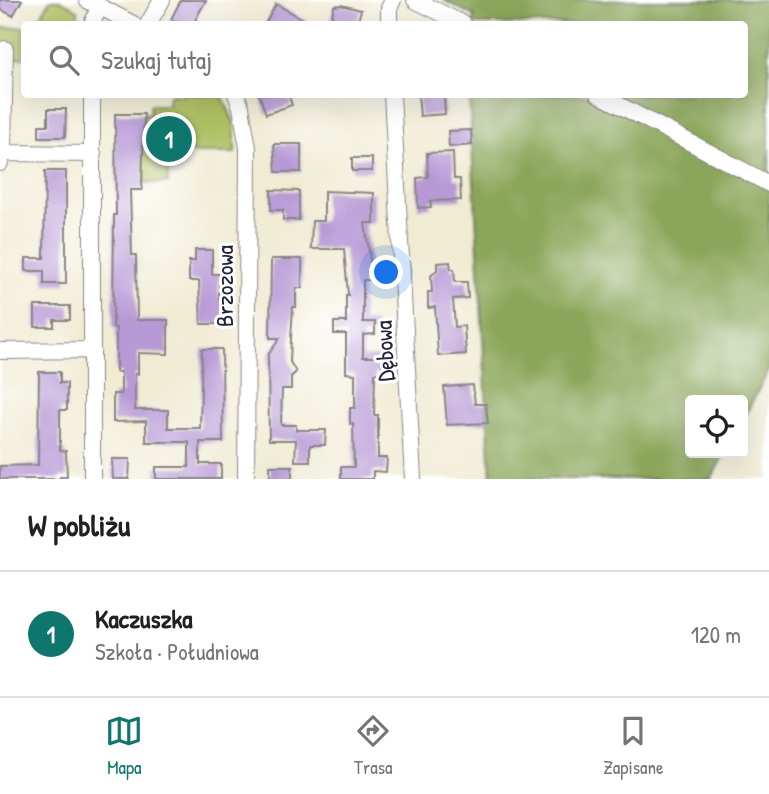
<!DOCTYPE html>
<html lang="pl">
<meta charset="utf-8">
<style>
:root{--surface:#fff;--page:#f2f2f2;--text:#202124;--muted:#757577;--line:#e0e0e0;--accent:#0f766e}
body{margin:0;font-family:"Patrick Hand",sans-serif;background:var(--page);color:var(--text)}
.controls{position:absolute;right:21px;bottom:21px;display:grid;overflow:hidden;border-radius:7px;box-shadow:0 7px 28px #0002}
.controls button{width:63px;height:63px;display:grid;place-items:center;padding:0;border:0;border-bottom:2px solid var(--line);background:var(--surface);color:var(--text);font:35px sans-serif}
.you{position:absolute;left:387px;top:273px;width:24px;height:24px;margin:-18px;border:5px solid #fff;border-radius:50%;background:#1a73e8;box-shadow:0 0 0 10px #1a73e833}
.badge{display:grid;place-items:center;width:46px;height:46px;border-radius:50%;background:var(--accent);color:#fff;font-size:23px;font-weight:700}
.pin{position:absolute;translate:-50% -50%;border:4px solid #fff;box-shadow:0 2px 7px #0006}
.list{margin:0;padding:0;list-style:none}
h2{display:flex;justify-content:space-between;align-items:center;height:91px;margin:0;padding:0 28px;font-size:30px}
h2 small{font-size:23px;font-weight:400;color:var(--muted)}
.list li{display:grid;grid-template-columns:46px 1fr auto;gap:21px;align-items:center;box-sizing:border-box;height:126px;padding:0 28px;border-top:2px solid var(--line)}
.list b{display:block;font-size:26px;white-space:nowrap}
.list p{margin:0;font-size:23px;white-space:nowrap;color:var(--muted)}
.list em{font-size:23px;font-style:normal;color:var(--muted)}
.icon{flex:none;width:38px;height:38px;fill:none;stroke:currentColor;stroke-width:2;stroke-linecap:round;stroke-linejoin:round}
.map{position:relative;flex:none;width:769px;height:479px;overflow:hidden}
.search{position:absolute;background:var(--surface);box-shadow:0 7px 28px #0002;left:21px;right:21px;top:21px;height:77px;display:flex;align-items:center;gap:18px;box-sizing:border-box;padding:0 24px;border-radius:7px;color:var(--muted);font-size:26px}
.sheet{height:217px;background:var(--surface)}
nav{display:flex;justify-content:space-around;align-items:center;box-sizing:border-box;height:98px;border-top:2px solid var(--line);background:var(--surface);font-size:19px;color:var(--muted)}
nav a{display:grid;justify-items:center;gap:4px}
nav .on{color:var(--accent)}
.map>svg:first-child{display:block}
</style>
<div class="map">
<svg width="769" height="479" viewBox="0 0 769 479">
<rect width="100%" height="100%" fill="#fff"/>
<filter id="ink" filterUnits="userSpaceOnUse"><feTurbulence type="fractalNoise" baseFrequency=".0143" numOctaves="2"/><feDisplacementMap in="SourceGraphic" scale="14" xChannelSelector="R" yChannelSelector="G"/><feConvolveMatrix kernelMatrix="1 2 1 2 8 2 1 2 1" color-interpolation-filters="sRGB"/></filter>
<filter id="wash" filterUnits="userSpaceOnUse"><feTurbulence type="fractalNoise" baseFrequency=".00686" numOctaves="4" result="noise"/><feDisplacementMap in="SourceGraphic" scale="28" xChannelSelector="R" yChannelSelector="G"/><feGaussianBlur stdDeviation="1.57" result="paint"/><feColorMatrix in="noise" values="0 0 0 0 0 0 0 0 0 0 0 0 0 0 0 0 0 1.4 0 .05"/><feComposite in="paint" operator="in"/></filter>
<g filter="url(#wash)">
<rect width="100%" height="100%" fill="#f0ebd3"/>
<!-- green -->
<path fill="#afc064" stroke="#687150" stroke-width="2" d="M50,0h10l18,10v14h-41z
M24,27v31h-13l-11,29v-59z
M169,95h53l13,30v28h-67v30h-26l-10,-38h12v-31h6v-9h18z"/>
<!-- forest -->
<path fill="#8ba65a" stroke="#56644a" stroke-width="2" d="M443,0h326v370l-26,49v-19h-53v53h35l-14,26h-220l-22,-384 275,-1v-70h-272l3,-8z"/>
<g id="blocks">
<!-- building -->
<path fill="#b799d5" d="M0,0h22l-9,16 -13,-7z
M181,0h25l-13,24h-12l-10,-5z
M276,4l36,20h-47z
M341,5l20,5 -4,14h-27l4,-18z
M259,94h29l4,11 -26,9z
M418,94h26l1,20 -25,2z
M48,109h18l-1,28h-26v-12h9z
M115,114h29l-2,76h-12l2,65h4l1,65h31v34l-30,-1v21h-3v36h33v18h32l2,-79h20l1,93h-23v22h21v15h-65v-12h33v-25h-43v-21l-33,1v-28h8v-22h-5v-44h-3l1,-113h2z
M471,130l1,15 -23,2 -1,-16z
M274,144h27v28h-25z
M453,152l1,27h6l1,21 -31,1 1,6 -13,1 -1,-30 11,-1 -1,-24z
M352,158h20v13h-20z
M45,171h21v113h-22v-13h-18v-13h18z
M271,190l28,1v29h-16v-10h-12z
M324,191l50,2v30h-9l8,57h-10v42h12v12l-12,1v22h19v16h-7l-1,42h4v43h9l-1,14 -13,-1v8h-32v-12h13l-1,-43h-3v-16h5v-34l-9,-1v-39h-12v-12h12v-27h2l-4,-46h-33l1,-28h12z
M195,250h17v24h7v24h4v26h-22l-2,-43h-10v-20h6z
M271,259h31v29h-6v19h-3l-2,31 -1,24 6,10 -5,5v12h-9l-1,36h15v5h30l-1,15h-15v16h-15l1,-21h-27l-1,-85 12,-17h-10z
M450,262l1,7h3l1,13h12l1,16 -15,1 2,28 9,-1 2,28 -28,2 -3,-49 -7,1v-16h4l-1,-16 6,-6v-7z
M35,306h35v14h-16v7h-19z
M39,372h21v11h7v27h-7v40l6,1 1,26h-7v2h-60v-13l38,-1z
M473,385l2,19h11l2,19 -41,2 -3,-38z
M112,459h18l-1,20h-16z
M270,466h22v13h-22z"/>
</g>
</g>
<g filter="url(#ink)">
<use href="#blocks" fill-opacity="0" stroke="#898687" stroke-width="2"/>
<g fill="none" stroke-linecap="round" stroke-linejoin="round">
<!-- minor casing -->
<g stroke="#898687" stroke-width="18">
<path id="minor" d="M87,0l46,24
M415,0l48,24
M92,24l7,-17
M148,24l14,-24
M389,24v-16l4,-8
M236,94l5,13 7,41 -2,331
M392,94l21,385
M598,94l171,90
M3,153l90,1
M0,163l3,-10 2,-104
M0,351l92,-1
M92,479v-385"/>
</g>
<!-- minor -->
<use href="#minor" stroke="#fff" stroke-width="16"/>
</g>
</g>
<g text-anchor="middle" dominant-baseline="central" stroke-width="6" stroke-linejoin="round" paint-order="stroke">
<!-- street labels -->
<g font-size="24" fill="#22223b" stroke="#fff">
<text transform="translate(224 286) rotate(-90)">Brzozowa</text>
<text transform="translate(384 351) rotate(-93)">Dębowa</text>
</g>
</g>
</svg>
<div class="controls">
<button><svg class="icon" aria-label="locate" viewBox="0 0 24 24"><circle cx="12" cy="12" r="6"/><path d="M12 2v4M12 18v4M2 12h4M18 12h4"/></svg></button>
</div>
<div class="you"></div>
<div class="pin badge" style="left:169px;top:139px">1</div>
<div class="search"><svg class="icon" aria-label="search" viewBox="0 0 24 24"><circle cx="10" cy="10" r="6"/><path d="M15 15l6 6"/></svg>Szukaj tutaj</div>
</div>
<section class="sheet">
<h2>W pobliżu<small></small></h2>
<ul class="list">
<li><span class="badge">1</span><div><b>Kaczuszka</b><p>Szkoła · Południowa</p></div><em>120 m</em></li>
</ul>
</section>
<nav>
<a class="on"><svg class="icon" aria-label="map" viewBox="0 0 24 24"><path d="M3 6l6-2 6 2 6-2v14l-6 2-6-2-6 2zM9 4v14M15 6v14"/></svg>Mapa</a>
<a><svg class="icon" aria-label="directions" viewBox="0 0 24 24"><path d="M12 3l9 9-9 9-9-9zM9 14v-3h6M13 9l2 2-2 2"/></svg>Trasa</a>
<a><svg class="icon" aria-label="saved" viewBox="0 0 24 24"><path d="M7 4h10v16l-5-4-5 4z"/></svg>Zapisane</a>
</nav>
